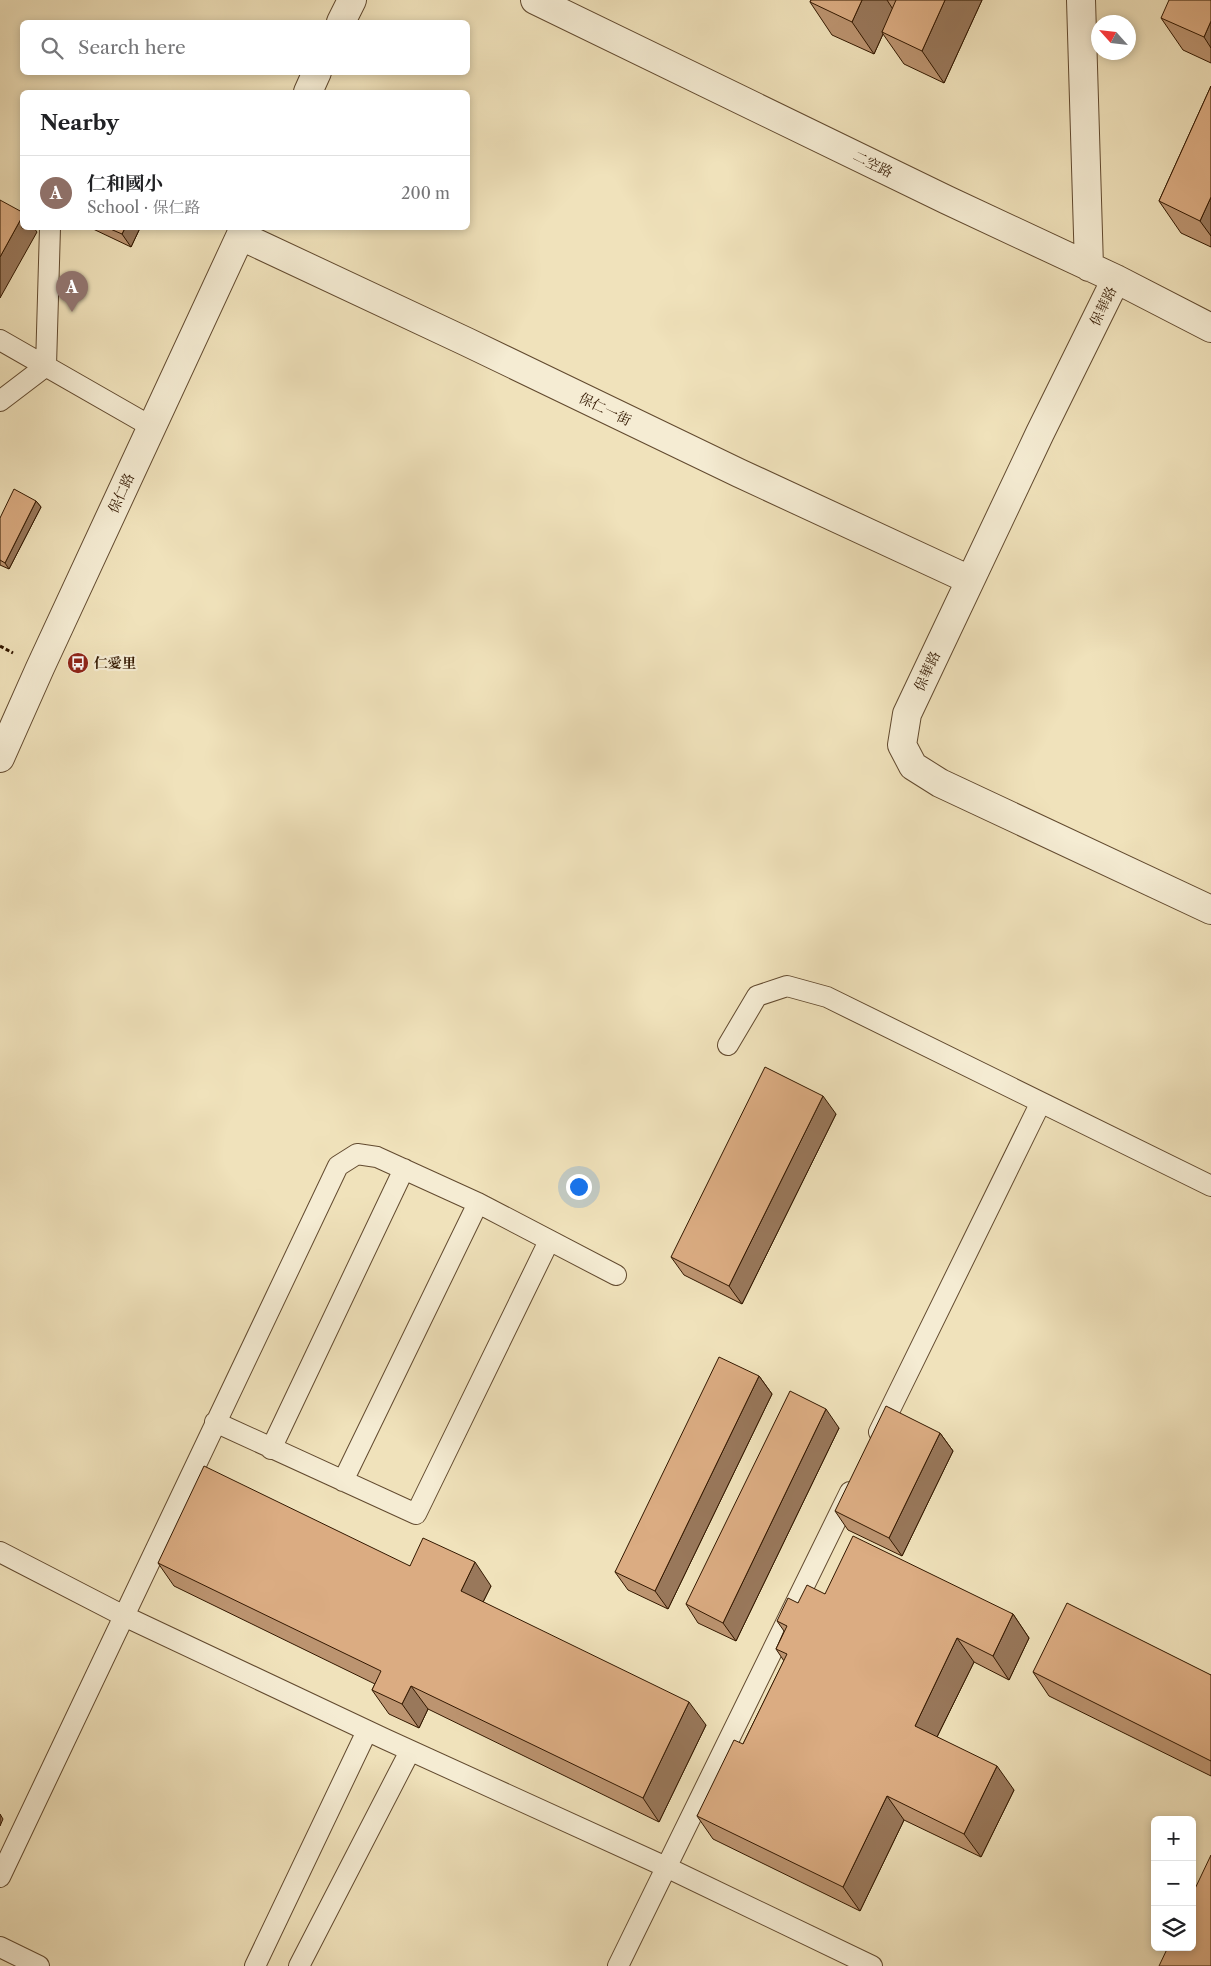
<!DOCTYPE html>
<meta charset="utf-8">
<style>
:root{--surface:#fff;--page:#f2f2f2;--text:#202124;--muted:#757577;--line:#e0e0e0;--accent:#8f2418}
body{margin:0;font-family:"Libre Caslon Text","Noto Serif TC",serif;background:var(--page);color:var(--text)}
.controls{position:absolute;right:15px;bottom:15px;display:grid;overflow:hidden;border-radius:8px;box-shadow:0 2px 8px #0003}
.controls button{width:45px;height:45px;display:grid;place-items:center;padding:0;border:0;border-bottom:1px solid var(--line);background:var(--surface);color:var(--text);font:25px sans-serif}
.compass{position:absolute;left:1091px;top:15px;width:45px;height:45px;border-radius:50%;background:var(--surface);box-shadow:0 2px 8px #0003;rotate:297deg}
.you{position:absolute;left:578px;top:1186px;width:18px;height:18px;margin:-12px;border:4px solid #fff;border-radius:50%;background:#1a73e8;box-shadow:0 0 0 8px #1a73e833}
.badge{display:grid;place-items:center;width:32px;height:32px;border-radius:50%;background:var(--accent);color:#fff;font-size:16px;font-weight:700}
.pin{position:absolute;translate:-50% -41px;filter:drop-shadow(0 1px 2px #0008)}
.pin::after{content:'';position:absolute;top:26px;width:18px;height:15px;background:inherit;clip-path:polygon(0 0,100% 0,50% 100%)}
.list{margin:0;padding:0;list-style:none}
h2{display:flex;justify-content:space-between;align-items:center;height:65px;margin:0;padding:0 20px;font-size:21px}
h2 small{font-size:16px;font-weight:400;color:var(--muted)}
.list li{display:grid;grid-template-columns:32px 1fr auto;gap:15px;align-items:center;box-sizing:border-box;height:75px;padding:0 20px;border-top:1px solid var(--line)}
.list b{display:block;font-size:19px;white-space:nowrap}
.list p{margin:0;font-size:16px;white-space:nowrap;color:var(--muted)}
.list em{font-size:16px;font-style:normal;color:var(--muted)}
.icon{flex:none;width:28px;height:28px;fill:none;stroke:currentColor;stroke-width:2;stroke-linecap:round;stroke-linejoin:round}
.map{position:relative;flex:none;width:1211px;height:1966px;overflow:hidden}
.search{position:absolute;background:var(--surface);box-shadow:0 2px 8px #0003;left:20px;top:20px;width:450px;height:55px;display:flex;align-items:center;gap:12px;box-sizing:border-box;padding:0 18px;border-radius:8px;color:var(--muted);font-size:19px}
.panel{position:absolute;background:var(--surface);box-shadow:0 2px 8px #0003;left:20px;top:90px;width:450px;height:140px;border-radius:8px}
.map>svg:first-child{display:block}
</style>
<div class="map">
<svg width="1211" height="1966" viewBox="0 0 1211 1966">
<rect width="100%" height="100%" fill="#f0e2bb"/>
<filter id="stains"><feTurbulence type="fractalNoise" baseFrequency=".004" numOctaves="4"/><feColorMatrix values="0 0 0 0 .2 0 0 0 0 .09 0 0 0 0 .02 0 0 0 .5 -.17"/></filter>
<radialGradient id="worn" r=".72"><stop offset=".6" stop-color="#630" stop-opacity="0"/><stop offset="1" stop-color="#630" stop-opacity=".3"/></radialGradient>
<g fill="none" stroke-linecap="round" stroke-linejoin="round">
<!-- lane casing -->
<g stroke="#624a2f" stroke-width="22">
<path id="lane" d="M0,340l152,87
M0,401l46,-35 4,-138
M728,1045l29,-49 30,-10 40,11 384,189
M215,1422l201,92 133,-273
M879,1432l161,-328
M271,1449l133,-280
M343,1481l135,-278
M0,1552l124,64 261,123 281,128 206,99
M0,1877l338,-711 19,-12 20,3 101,46 138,72
M0,1947l39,19
M255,1966l112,-235
M299,1966l111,-215
M618,1966l232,-474"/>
</g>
<!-- street casing -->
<g stroke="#624a2f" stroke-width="30">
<path id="street" d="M535,0l412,200 169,79 95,49
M1081,0l8,267
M341,22l11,-22
M308,92l9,-20
M241,236l226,106 272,131 231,107
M1116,279l-76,154 -133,281 -5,31 11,21 27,17 271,127
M0,758l40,-90 204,-440"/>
</g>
<!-- path -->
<path stroke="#331800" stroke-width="3" stroke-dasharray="4 2.5" stroke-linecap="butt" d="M0,646l13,7"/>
<!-- lane -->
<use href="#lane" stroke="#f5ecd3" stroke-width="20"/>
<!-- street -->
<use href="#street" stroke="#f5ecd3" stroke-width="28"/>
</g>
<!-- wall -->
<path fill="#bc9470" stroke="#331800" d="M811,0h171l-38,83 -40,-19 -21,-30 -9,20 -42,-19 -22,-33z
M1211,0v63l-28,-13 -22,-32z
M1211,86v161l-30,-14 -22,-32z
M91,228h49l-9,19z
M36,501l5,6 -32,62 -9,-4v-47z
M836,1114l-94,190 -58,-29 -13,-18z
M759,1376l13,18 -104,215 -40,-19 -13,-18z
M839,1428l-103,213 -38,-18 -12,-19z
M940,1433l13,18 -51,105 -54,-26 -13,-19z
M158,1563l252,3 81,20 -8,16 223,123 -47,97 -231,-113 -9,19 -30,-14 -17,-24 3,-6 -201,-98z
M825,1594l188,20 16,24 -20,42 -35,-18 -37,75 77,53 -33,67 -77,-37 -44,91 -147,-72 -16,-23 46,-72 41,-83 -8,-12 8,-18 -7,-10 21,-18z
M1033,1672l178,3v101l-162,-80z"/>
<!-- shaded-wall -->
<path fill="#99785b" stroke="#331800" d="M862,0h25l7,11 -12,21 1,2 -9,20 -22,-32z
M945,0h37l-38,83 -22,-32z
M1211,21v27l-7,-11z
M1211,197v39l-11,-15z
M22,217v11h12l3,4 -37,66v-41z
M125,228h15l-9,19 -9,-13z
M36,501l5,6 -32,62 -4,-6z
M823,1096l13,18 -94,190 -13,-18z
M759,1376l13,18 -104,215 -13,-18z
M826,1409l13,19 -103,213 -13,-18z
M940,1433l13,18 -51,105 -13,-18z
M475,1562l16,24 -14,28 -16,-23z
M1013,1614l16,24 -20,42 -16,-24z
M957,1638l17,24 -43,87 -16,-23z
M411,1686l17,23 -9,19 -17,-24z
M689,1702l17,23 -47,97 -16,-24z
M997,1766l17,24 -33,67 -17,-23z
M887,1796l17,24 -44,91 -17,-24z
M0,1814l3,5 -3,7z"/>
<!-- building -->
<path fill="#dbac82" stroke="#331800" d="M811,0h51l-10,22 -42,-20z
M896,0h49l-23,51 -40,-19z
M1169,0h42v21l-7,16 -43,-19z
M1211,86v111l-11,24 -41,-20z
M0,200l22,12v5l-22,40z
M108,228h17l-3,6z
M14,489l22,12 -31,62 -5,-3v-42z
M765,1067l58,29 -94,190 -58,-29z
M719,1357l40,19 -104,215 -40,-19z
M790,1391l36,18 -103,214 -37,-19z
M886,1406l54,27 -51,105 -54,-27z
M204,1466l206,100 13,-28 52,24 -14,29 228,111 -46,96 -232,-112 -9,18 -30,-14 9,-19 -223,-108z
M853,1536l160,78 -20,42 -36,-18 -42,88 82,40 -33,68 -77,-38 -44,91 -146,-71 37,-76 9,4 44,-90 -11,-5 11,-23 -10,-5 11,-23 10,5 9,-18 18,9z
M1067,1603l144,72v86l-178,-89z
M1211,1855v111h-52l9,-19h24v-52z"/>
<!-- icons -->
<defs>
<g id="bus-disc" transform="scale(1.125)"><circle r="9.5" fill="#8f2418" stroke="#f5ecd3"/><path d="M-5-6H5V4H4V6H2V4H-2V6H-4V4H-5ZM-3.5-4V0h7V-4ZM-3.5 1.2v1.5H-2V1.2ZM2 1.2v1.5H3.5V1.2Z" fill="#fff"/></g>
</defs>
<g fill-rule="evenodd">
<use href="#bus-disc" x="78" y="663"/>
</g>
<g text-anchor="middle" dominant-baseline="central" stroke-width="4.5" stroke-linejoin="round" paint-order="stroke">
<!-- street labels -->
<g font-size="14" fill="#331800" stroke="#f5ecd3">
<text transform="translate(873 164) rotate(26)">二空路</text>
<text transform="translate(1103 306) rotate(-64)">保華路</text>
<text transform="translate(605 409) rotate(26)">保仁一街</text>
<text transform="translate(121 493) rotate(-65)">保仁路</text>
<text transform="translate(927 671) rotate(-65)">保華路</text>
</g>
<!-- poi labels -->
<g font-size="14" font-weight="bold" fill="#331800" stroke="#f5ecd3" text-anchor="start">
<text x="94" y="663">仁愛里</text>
</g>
</g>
<rect width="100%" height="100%" filter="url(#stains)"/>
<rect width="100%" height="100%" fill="url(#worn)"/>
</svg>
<div class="controls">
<button>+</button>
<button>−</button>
<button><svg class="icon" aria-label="layers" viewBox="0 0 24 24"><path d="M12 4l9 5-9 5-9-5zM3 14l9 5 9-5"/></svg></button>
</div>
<svg class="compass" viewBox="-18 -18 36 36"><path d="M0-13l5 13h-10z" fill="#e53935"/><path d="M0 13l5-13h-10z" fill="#757577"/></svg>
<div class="you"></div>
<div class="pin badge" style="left:72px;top:312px;background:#8d6e63">A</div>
<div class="search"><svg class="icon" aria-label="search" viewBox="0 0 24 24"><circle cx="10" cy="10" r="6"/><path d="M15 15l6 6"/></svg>Search here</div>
<section class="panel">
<h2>Nearby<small></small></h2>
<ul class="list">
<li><span class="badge" style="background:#8d6e63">A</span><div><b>仁和國小</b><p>School · 保仁路</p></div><em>200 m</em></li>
</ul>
</section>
</div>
